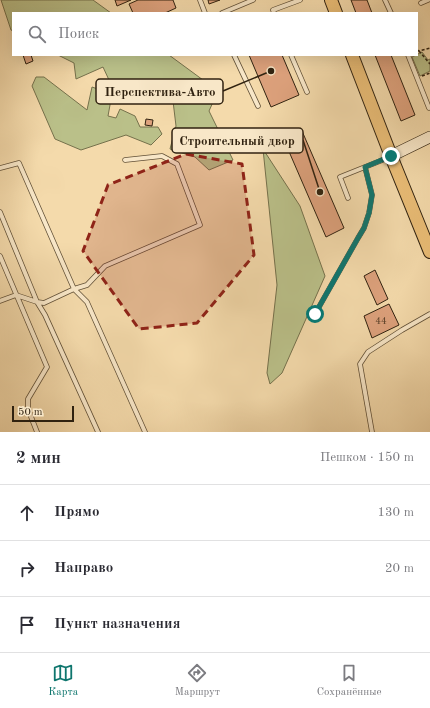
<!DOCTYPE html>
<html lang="ru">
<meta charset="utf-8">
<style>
:root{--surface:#fff;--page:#f2f2f3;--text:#2b2b33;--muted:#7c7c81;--line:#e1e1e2;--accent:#0f766e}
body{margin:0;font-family:"Old Standard TT",serif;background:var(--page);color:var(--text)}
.scale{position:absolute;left:12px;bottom:10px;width:62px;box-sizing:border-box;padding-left:4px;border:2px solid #302210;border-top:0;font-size:11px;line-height:14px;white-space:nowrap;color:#302210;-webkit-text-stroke:3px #f8e7c8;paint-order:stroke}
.stop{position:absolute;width:12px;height:12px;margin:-9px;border:3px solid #0f766e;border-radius:50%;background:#fff}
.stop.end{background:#0f766e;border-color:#fff;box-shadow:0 1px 4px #0008}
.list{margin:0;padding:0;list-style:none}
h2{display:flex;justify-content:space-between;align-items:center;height:52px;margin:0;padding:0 16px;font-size:17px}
h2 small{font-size:13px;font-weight:400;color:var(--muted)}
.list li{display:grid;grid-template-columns:26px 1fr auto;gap:12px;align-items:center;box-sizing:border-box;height:56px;padding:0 16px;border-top:1px solid var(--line)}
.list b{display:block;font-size:15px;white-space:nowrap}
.list em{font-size:13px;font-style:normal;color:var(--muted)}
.icon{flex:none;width:22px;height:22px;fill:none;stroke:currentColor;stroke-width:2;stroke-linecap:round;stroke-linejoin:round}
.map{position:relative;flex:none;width:430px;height:432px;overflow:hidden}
.search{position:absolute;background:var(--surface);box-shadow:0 4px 16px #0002;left:12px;right:12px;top:12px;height:44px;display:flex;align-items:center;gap:10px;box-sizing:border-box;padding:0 14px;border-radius:0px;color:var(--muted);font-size:15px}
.sheet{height:220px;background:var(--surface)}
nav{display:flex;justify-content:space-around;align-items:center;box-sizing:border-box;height:56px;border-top:1px solid var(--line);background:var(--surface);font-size:11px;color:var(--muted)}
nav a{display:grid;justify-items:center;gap:2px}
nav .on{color:var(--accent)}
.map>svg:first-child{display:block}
</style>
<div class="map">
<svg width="430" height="432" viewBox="0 0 430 432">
<rect width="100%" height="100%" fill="#f4daab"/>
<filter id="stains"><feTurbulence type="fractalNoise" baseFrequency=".005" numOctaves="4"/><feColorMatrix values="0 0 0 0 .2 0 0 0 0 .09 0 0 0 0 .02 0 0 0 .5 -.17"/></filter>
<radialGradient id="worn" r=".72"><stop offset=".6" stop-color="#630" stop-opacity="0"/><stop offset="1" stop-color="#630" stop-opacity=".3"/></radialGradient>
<!-- green -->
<path fill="#bac089" stroke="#75714c" d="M1,0h92l18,13h-98v18l-2,-1z
M422,52l6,8 2,-1v12l-10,5 -8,-19z
M58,55h111l49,36 -9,20 24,49 -24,10 -14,-13 -25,-8 6,-23 -3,-25 -64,-21 -6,-13 -27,12 -2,-16z
M36,77h8l43,33 5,-23 20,7 -4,22 8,2 4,-9 15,7 5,11h18l4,7 -11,11 -25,-10 -45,15 -26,-11 -23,-53z
M263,149l37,57 25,70 -43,97 -12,11 -3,-11 10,-88z"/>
<!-- building -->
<path fill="#dea27d" stroke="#302210" d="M115,0h16l-14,6z
M138,0h35l3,8 -11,5h-32l-4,-9z
M208,0h12l-11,4z
M351,0h16l5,13h-16z
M23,55h8l2,6 -7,3z
M249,55h33l17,40 -28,12z
M375,55h16l24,60 -14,6z
M146,119l7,1 -1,6 -7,-1z
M302,131l42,97 -18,9 -42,-97z
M375,270l13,29 -11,6 -13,-29z
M389,304l10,21 -27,13 -8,-22z"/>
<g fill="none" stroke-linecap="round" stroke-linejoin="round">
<!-- lane casing -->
<g stroke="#615037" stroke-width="5.5">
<path id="lane" d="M200,0l5,13
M385,0l6,13
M421,3l7,-3
M222,13l31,-13
M274,13l-1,-3 27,-10
M234,55l24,51
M291,55l16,37
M408,55l21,53
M0,168l19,-5 55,126 13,13 58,130
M348,198l-8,-21 50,-20
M0,212l37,90 8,13 53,117
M0,256l47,111 -19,32v10l9,23
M0,301l16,-6 21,7 7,1 30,-14 13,-4 18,-19 95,-41 -23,-61 -15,-8 -37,4
M315,314l43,-76 6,-10 5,-15 3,-18 -7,-28
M372,432l-12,-68 8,-12 34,-22 28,-16"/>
</g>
<!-- secondary casing -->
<g stroke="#302210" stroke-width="12">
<path id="secondary" d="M391,156l39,-19"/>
</g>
<!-- primary casing -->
<g stroke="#302210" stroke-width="14">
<path id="primary" d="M331,0l5,13
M352,55l39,101 39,96"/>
</g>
<!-- path -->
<path stroke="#302210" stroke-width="1.5" stroke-dasharray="3 2" stroke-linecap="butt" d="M417,50l2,1 11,-3
M419,51l11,13
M422,76l8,-3"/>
<!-- lane -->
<use href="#lane" stroke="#f8e7c8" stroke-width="4"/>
<!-- secondary -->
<use href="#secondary" stroke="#f8e7c8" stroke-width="11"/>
<!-- primary -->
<use href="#primary" stroke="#eabd76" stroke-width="12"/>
</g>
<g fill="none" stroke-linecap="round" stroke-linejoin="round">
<!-- route -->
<path stroke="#0f766e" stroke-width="5" d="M315,314l43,-76 6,-10 5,-15 3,-18 -7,-28 26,-11"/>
</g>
<!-- marked area -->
<path fill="#8f2418" fill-opacity="0.2" stroke="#8f2418" stroke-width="3" stroke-dasharray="8 5" stroke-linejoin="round" d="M186,154l56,10 12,91 -57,68 -58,6 -56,-78 25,-66z"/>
<g text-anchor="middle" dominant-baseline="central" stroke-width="3" stroke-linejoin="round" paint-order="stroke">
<!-- number labels -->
<g font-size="10" fill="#5c422b">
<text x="381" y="321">44</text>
</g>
</g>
<!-- callouts -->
<path fill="none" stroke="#302210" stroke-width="1.5" d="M271 71L223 91M320 192L303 140"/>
<g fill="#302210" stroke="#f8e7c8" stroke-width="1.5">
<circle cx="271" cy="71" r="4"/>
<circle cx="320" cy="192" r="4"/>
</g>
<g fill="#f8e7c8" stroke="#302210" stroke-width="1.5">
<rect x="96" y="79" width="127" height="25" rx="4"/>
<rect x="172" y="128" width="131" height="25" rx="4"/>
</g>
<g font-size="13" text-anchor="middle" font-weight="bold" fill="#302210">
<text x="160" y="96">Перспектива-Авто</text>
<text x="237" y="145">Строительный двор</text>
</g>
<rect width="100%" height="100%" filter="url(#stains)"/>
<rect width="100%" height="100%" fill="url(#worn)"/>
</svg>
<div class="scale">50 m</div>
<div class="stop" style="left:315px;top:314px"></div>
<div class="stop end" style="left:391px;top:156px"></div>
<div class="search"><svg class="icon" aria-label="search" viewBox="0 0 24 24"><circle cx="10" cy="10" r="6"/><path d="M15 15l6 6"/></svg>Поиск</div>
</div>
<section class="sheet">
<h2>2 мин<small>Пешком · 150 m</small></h2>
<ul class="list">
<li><svg class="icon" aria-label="ahead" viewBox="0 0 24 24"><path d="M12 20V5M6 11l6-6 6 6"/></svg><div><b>Прямо</b></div><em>130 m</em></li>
<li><svg class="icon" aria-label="right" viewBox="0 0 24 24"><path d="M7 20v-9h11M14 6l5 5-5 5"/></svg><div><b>Направо</b></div><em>20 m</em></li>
<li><svg class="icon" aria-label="arrive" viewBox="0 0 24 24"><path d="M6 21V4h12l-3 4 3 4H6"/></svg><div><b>Пункт назначения</b></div></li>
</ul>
</section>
<nav>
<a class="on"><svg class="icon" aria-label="map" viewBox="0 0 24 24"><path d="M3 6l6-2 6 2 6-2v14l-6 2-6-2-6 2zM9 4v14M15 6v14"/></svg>Карта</a>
<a><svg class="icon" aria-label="directions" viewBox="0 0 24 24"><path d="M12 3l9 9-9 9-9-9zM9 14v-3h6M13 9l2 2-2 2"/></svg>Маршрут</a>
<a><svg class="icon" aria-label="saved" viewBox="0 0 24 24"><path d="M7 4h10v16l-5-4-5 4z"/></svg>Сохранённые</a>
</nav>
